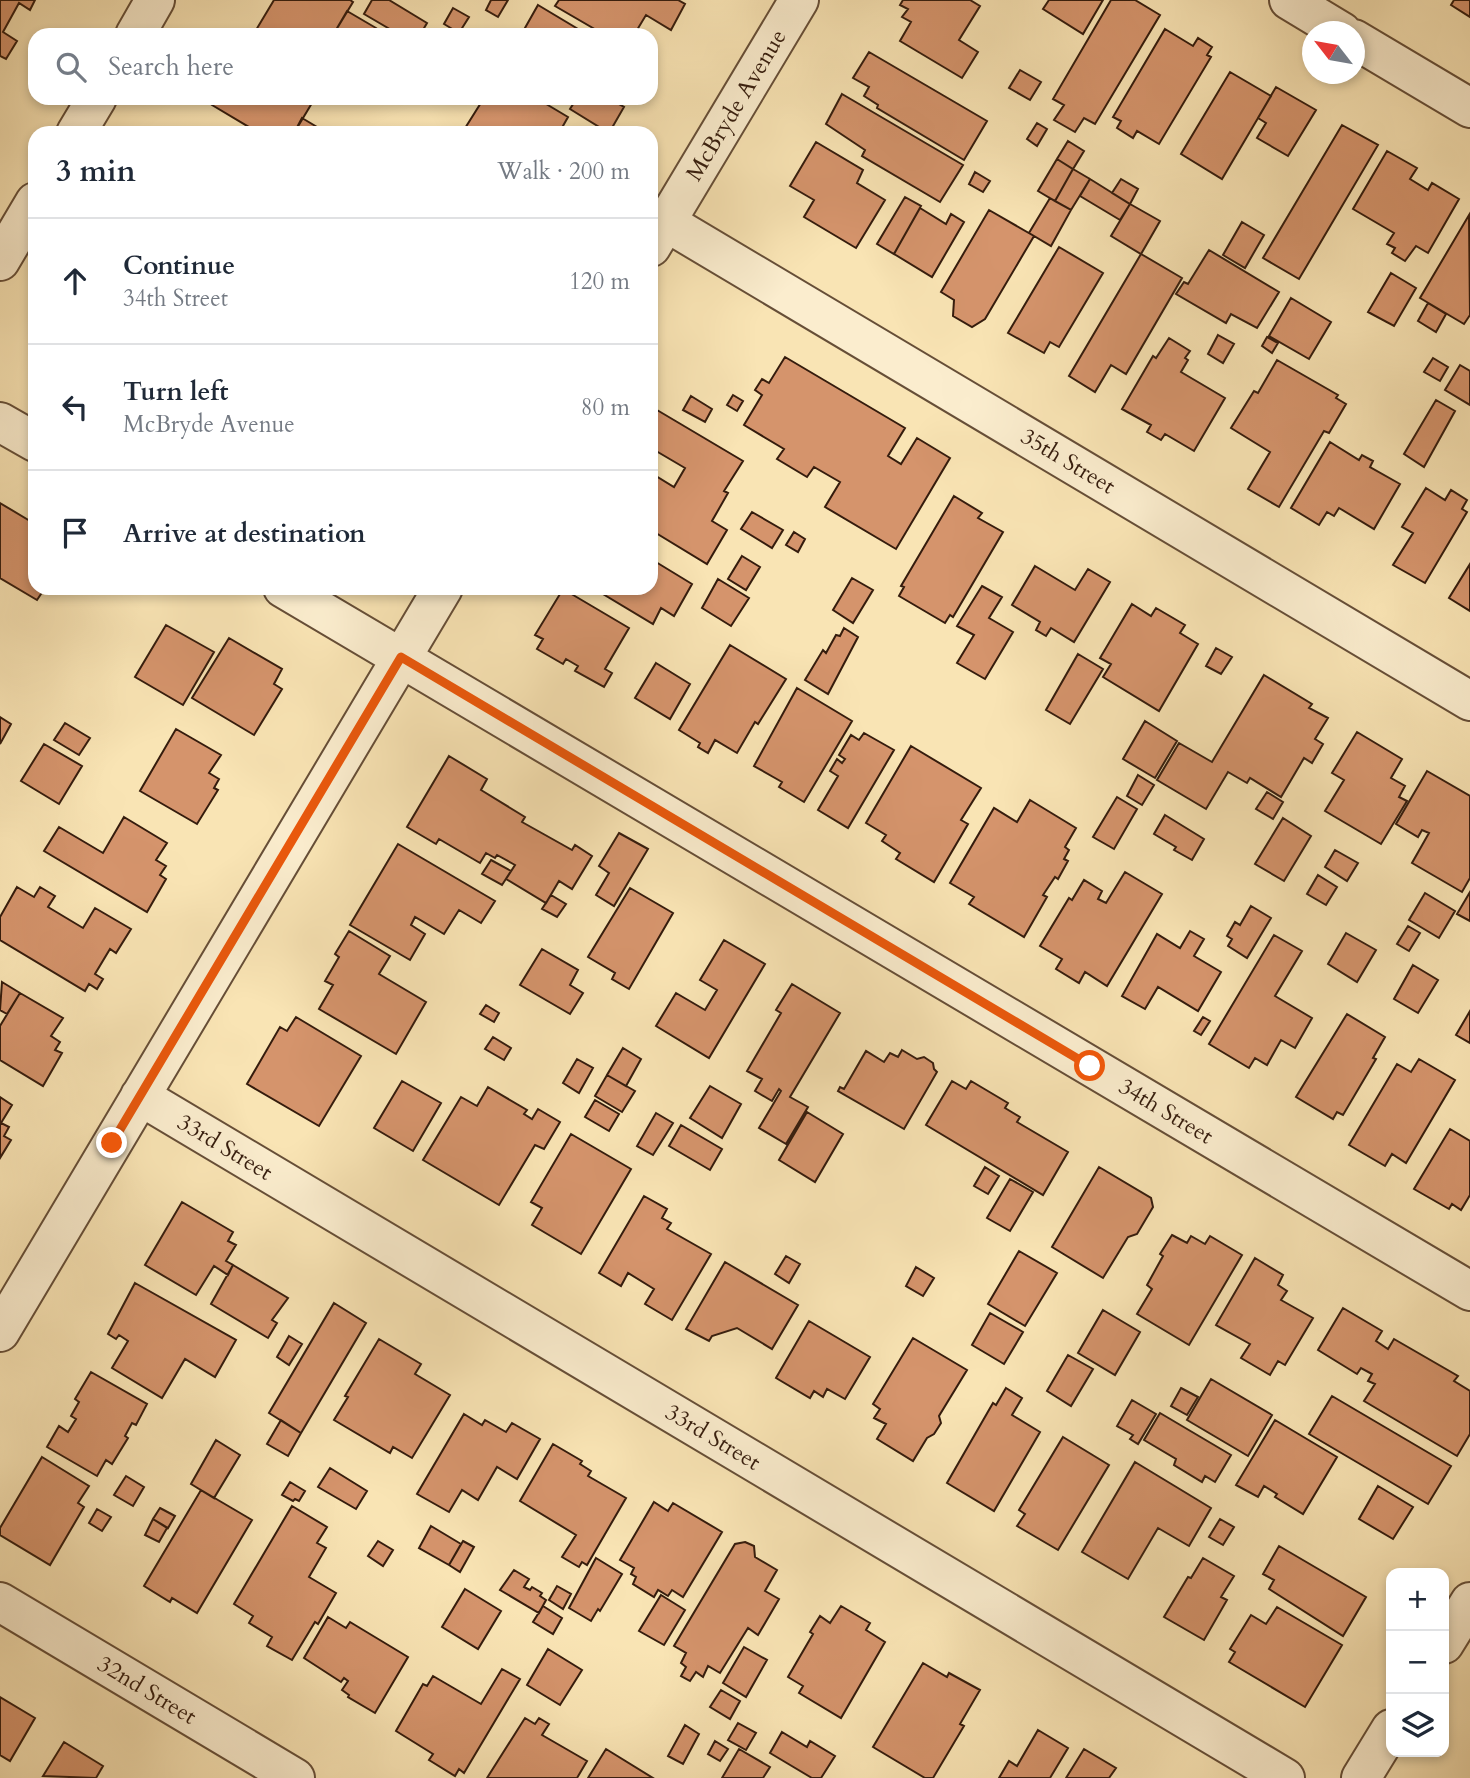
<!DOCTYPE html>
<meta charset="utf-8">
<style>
:root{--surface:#fff;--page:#f2f2f3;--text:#1f2937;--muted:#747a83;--line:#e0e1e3}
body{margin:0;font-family:Cardo,serif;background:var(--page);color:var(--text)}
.controls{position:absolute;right:21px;bottom:21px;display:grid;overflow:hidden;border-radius:14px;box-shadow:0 4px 10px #0003}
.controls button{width:63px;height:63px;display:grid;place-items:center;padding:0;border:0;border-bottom:2px solid var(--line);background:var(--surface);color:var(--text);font:35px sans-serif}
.compass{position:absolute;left:1302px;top:21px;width:63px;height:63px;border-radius:50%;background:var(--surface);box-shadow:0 4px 10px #0003;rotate:301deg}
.stop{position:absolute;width:21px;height:21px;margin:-16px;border:5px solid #ea580c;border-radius:50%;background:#fff}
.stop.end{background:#ea580c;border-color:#fff;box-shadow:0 2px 7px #0008}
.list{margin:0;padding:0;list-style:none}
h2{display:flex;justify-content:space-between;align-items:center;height:91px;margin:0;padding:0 28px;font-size:30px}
h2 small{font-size:23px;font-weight:400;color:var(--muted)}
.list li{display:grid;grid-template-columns:46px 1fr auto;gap:21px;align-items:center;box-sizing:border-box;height:126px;padding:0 28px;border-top:2px solid var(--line)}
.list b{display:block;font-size:26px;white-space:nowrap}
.list p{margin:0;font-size:23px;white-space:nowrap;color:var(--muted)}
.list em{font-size:23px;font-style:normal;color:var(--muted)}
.icon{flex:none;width:38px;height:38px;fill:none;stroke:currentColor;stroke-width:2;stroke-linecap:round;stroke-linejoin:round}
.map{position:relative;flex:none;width:1470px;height:1778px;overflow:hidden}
.search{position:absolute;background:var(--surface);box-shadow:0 4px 10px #0003;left:28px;top:28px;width:630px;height:77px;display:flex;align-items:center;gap:18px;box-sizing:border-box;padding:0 24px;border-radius:21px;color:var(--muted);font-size:26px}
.panel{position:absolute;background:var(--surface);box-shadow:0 4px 10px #0003;left:28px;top:126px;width:630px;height:469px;border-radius:21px}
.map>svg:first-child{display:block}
</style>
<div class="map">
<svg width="1470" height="1778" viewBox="0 0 1470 1778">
<rect width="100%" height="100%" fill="#f9e4b4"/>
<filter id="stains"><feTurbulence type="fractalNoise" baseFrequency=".00286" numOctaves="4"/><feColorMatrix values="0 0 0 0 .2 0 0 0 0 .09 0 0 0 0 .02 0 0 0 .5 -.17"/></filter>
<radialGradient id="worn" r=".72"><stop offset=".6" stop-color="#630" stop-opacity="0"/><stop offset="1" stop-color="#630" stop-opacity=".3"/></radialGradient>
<!-- building -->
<path fill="#d5946c" stroke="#351c0d" stroke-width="2" d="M0,0h35l-5,10 -11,-7 -16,29 14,9 -11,18 -6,-3z
M274,0h76l3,2 -20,33h-67l-10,-5z
M372,0h17l38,23 -7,12h-20l-36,-21z
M491,0h17l-10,17 -12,-7z
M559,0h119l7,4 -14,26 -25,-15 -12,20h-29l-50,-29z
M903,0h67l10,6 -21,34 19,12 -16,26 -62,-37 11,-19 -9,-5 6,-8 -8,-4z
M1049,0h54l-20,34 -40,-25z
M1111,0h24l25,15 -65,109 -11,-6 -9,14 -21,-12 10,-15 -11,-6z
M1454,0h16v17l-19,-12z
M538,5l50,30h-67z
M453,8l16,9 -10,16 -15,-9z
M347,11l29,17 -4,7h-39z
M1165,29l28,17 5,-8 14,9 -5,8 4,2 -52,87 -22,-13 -4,7 -16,-10 4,-7 -8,-4z
M869,52l118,69 -23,39 -87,-52 1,-3 -14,-9 5,-9 -16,-9z
M1020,70l21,12 -11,18 -21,-12z
M1230,72l41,24 -49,83 -41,-25z
M1276,87l40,23 -28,46 -31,-18 9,-15 -8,-5z
M842,94l121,71 -23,37 -78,-46 3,-6 -39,-26z
M216,98h99l-21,35h-35l-47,-28z
M484,98h52l32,19 -9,16h-97z
M577,98h31l16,9 -15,26 -39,-24z
M302,118l25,15h-33z
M1037,123l10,6 -10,17 -10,-7z
M1342,125l36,20 -79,134 -36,-21z
M1068,141l16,10 -11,18 -16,-10z
M816,142l47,28 -6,13 28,17 -29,48 -52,-31 10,-17 -24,-14z
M1387,151l30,17 -7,11 18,11 4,-7 27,16 -31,54 -12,-7 -11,15 -13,-8 3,-5 -8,-4 7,-11 -41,-24z
M1057,159l16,10 -18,32 -17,-10z
M1073,169l17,10 -19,31 -16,-9z
M975,172l15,9 -7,11 -14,-8z
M1090,179l40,25 -10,16 -40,-24z
M1121,179l17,10 -8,15 -18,-11z
M905,197l16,9 -27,48 -17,-10z
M1050,198l21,12 -20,36 -22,-13z
M1130,204l30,17 -19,33 -30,-18z
M920,208l26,16 5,-10 13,8 -32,55 -38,-23z
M989,210l45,26 -49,83 -13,8 -19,-11 1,-16 -13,-8z
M1469,215l1,100 -6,9 -44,-26z
M1242,222l22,13 -19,33 -22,-13z
M1059,247l44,26 -44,74 -9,-5 -6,11 -36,-20z
M1209,250l70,42 -22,36 -26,-14 -5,9 -50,-29 8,-12 4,2z
M1141,254l41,24 -56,96 -15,-9 -16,27 -26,-16z
M1391,273l25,15 -22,38 -26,-14z
M1291,298l40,24 -22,37 -40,-23z
M1428,303l18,11 -10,18 -18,-11z
M1218,335l16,9 -11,19 -15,-9z
M1267,337l11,6 -6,10 -10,-7z
M1169,338l21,13 -5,7 3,2 -7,12 44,26 -31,53 -29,-17 -4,6 -14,-8 4,-7 -29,-16 31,-53 3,2z
M785,357l120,71 -17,28 13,8 16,-26 33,20 -54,91 -71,-42 15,-25 -26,-15 -7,10 -30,-18 7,-10 -40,-24 18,-30 -7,-5 7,-11 7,4z
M1433,358l15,9 -8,14 -16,-9z
M1277,360l61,35 -2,3 10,6 -17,29 -5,-2 -45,76 -31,-18 22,-37 -39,-24 23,-37 4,2z
M1460,365l10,6v34l-25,-15z
M733,395l10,6 -6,10 -10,-6z
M691,396l21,13 -7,13 -22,-12z
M1436,400l19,11 -31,56 -20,-13z
M657,410l86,51 -19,30 4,2 -16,28 15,9 -20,34 -56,-34v-57l23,14 11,-19 -34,-20v-28z
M1330,442l29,18 3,-5 11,6 -3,6 30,17 -26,45 -35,-21 -5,8 -7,-4 -8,13 -28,-17z
M1426,488l19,12 6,-10 16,10 -5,9 5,3 -42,71 -32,-18 20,-32 -11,-6z
M954,496l28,17 -4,5 25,14 -50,85 -3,-2 -5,8 -46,-27 5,-9 -3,-1z
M0,503l35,21v64h10l-8,12 -37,-22z
M752,512l31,18 -11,18 -31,-19z
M794,532l11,7 -7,13 -12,-7z
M742,556l18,11 -14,23 -18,-11z
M651,559l41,25 -18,32 -13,-8 -8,16 -60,-36h58z
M1470,564v47l-21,-13z
M1035,566l40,24 13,-21 22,13 -36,60 -23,-14 -5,8 -10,-6 4,-8 -28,-17z
M852,578l21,12 -20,33 -20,-13z
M718,579l31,19 -18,28 -29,-18z
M982,586l20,11 -13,21 24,14 -28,47 -28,-16 17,-28 -17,-9z
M563,589l66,39 -24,41 7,4 -8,14 -29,-16 3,-5 -12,-7 -3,5 -26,-15 6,-10 -8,-4z
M1132,604l19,12 5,-8 29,17 -5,8 18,11 -39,67 -56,-34 8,-13 -11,-6z
M166,625l48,27 -31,53 -48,-28z
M844,628l14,9 -30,57 -23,-14 18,-30 3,3 10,-18 4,1z
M229,638l53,31 -8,15 8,5 -28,46 -62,-37z
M730,645l56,34 -28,45 -3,-2 -18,31 -22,-13 -7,13 -10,-6 2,-4 -21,-13z
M1216,648l16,9 -11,17 -15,-8z
M1078,654l25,15 -33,55 -24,-14z
M656,663l34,21 -20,35 -35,-21z
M1264,675l48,29 -3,4 19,10 -13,21 8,5 -11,19 -8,-5 -23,39 -31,-19 -3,5 -19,-11 -22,37 -49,-29 22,-37 33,19z
M797,688l55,33 -48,81 -25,-15 3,-5 -28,-16z
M0,717l11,7 -11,20z
M1145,721l32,20 -22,37 -32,-19z
M65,723l25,15 -11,17 -25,-15z
M176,729l45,26 -12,18 10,6 -5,9 4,2 -21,34 -57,-33z
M1357,732l45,27 -11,19 14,8 -6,11 8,4 -26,43 -56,-33 19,-31 -12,-7z
M864,733l30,17 -46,78 -30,-18 20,-34 -8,-5 7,-12 5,4 3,-4 -6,-4 12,-20 8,5z
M44,744l38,22 -23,38 -38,-23z
M911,746l70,42 -20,32 7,4 -34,58 -38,-23 4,-6 -18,-12 4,-6 -20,-12z
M449,756l38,23 -6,11 44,27 -3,5 50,28 3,-5 17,11 -20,33 -13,-8 -13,22 -40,-24 9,-14 -18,-10 -2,3 -9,-5 -6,10 -41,-24 -3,5 -29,-17z
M1427,771l43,25v82l-8,14 -50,-29 17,-30 -7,-3 -4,7 -22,-13z
M1138,775l16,10 -12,20 -15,-9z
M1267,792l16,10 -10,17 -17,-10z
M1117,797l20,12 -23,40 -21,-12z
M1030,800l46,28 -11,19 4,3 -5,9 4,2 -10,18 -3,-2 -12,18 4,2 -23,40 -55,-33 5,-7 -24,-14 44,-75 23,14z
M1165,815l39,24 -12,21 -18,-10 2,-3 -22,-13z
M124,817l43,26 -11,17 10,6 -6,9 6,4 -19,33 -103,-61 15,-24 44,26z
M1283,818l28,18 -27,45 -29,-17z
M619,833l29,16 -34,57 -18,-11 13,-22 -10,-7z
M398,844l97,57 -14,22 -22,-13 -15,24 -29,-17 -4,8 14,9 -15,26 -60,-35z
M1335,850l23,13 -11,18 -22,-14z
M491,860l20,11 -9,14 -20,-11z
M1125,872l37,22 -55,92 -22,-14 -6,11 -23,-14 6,-10 -22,-13 29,-48 3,2 12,-20 18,11 -4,8 8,4z
M1318,875l19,12 -11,18 -19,-11z
M17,887l17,10 6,-10 15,9 -7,11 35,21 12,-20 36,21 -15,24 -6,-4 -15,25 8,5 -6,10 -8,-5 -4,7 -85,-51v-23z
M630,888l43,25 -44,76 -17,-10 3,-6 -27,-16z
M1470,892v29l-13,-7z
M1425,893l30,18 -16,27 -30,-18z
M551,895l15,9 -9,13 -15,-8z
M1251,906l20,12 -24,40 -19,-12 4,-7 -5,-3 8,-14 5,3z
M1408,926l12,7 -11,18 -12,-7z
M349,931l41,25 -11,18 47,28 -30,52 -77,-45 14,-24 -8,-4 14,-24 -4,-3z
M1190,931l14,8 -10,17 27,16 -23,39 -40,-24 -13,22 -23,-13 35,-62 23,14z
M1346,933l30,17 -19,32 -29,-18z
M1274,935l28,16 -27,45 37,22 -17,30 -14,-8 -14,25 -12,-7 -6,10 -40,-24z
M724,940l41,24 -56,94 -53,-32 20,-33 29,17 12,-20 -17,-10z
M542,949l36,21 -8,15 13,8 -13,21 -50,-29z
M1413,965l25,15 -20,33 -24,-14z
M2,982l18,11 -13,21 -7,-4z
M792,984l48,29 -50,84 18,10 -22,37 -27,-16 22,-37 -2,-2 -7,12 -17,-10 7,-12 -15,-8 34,-58 -5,-3z
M20,993l43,25 -12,18 9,6 -5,8 7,3 -19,33 -43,-26v-34z
M486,1005l13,8 -5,9 -14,-8z
M1470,1011v32l-14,-8z
M1347,1014l38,23 -12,21 3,1 -33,56 -6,-3 -4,7 -37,-22z
M296,1017l65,39 -42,70 -72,-42 33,-57 7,4z
M1203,1017l7,4 -9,14 -7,-4z
M493,1037l18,11 -7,12 -19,-11z
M623,1048l18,11 -15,27 -19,-11z
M902,1050l15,9 7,-2 9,6 1,6 3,3 -33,57 -66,-38 2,-4 4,2 22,-38 18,11 6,-9 8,4z
M577,1059l16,9 -14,25 -16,-10z
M1419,1059l36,21 -49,83 -14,-9 -7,12 -36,-21 48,-81 14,8z
M607,1075l28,16 -13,21 -27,-16z
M402,1081l39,22 -28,48 -39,-23z
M952,1081l14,8 5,-8 37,22 -3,5 15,9 -3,5 51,30 -25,43 -117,-70z
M710,1086l31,18 -19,34 -32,-20z
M488,1087l39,23 -3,4 8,5 6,-10 22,13 -16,27 -9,-4 -36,60 -76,-45 38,-63 16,9z
M0,1097l12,8 -11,18 8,4 -5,9 7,4 -11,18z
M595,1100l24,14 -10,17 -24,-14z
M807,1112l36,22 -28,48 -36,-22z
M656,1113l17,10 -20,32 -16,-9z
M681,1125l41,24 -12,21 -41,-24z
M1450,1129l20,12v54l-9,15 -9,-6 -3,5 -35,-20z
M571,1134l60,35 -50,85 -49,-29 10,-17 -11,-6z
M985,1167l14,9 -11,18 -14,-8z
M1099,1167l52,31 2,9 -16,27 -9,3 -25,41 -51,-31z
M1010,1179l23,13 -23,39 -23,-13z
M644,1196l23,13 -5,9 9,5 -4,6 44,25 -39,66 -27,-16 9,-15 -26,-16 -7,13 -22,-13z
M182,1202l51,30 -5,9 8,4 -10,16 7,4 -5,10 -14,-9 -18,29 -51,-30z
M1172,1235l15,8 4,-7 14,8 5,-8 32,19 -53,90 -52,-31 15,-25 -5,-4 16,-29 -3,-2z
M1019,1251l38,22 -32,53 -37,-22z
M786,1256l14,8 -11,19 -14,-9z
M1255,1258l28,17 -5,10 9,6 -6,9 32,18 -28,47 -7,-4 -8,14 -29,-17 9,-14 -34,-19z
M725,1262l73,43 -26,44 -35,-21 -25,8 -3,5 -23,-12z
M233,1265l55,33 -16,22 5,3 -9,15 -57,-34z
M916,1267l18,11 -11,18 -17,-10z
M135,1283l101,57 -21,37 -30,-18 -23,39 -50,-30 16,-27 -9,-6 -3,4 -8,-5z
M334,1303l32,20 -65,110 -32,-20z
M1343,1308l39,23 -6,10 12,8 6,-10 64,37 -4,5 16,10v43l-13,22 -93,-55 11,-17 -7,-3 4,-7 -11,-6 -4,6 -39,-24z
M1103,1310l37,22 -25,43 -37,-22z
M990,1313l33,19 -19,32 -32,-19z
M809,1321l61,36 -25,42 -18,-10 -4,8 -9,-6 -4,7 -34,-20z
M289,1336l13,8 -13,21 -12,-8z
M913,1338l54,32 -28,46 2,7 -7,11 -7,4 -14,23 -36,-22 9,-15 -12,-6 6,-9 -7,-5z
M379,1339l42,25 -6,10 35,21 -38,63 -19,-11 -3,6 -56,-33 14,-23 -3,-1z
M1068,1355l25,14 -22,37 -24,-15z
M91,1372l56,32 -11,21 -4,-2 -7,13 3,2 -16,26 -6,-4 -9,16 -50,-29 12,-21 9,6 8,-13 -5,-3 8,-14 -4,-3z
M1211,1379l61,36 -24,41 -61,-36z
M1006,1388l16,10 -10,17 28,17 -46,79 -47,-28 46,-80 3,2z
M1181,1388l17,9 -11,18 -16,-9z
M1332,1396l119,70 -23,38 -119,-70z
M1132,1400l24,14 -18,30 -8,-5 3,-4 -16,-9z
M1160,1413l71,42 -16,27 -10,-6 -3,6 -28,-17 2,-6 -32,-19z
M464,1414l18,11 3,-5 21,12 6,-9 28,16 -23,40 -20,-12 -19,33 -16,-10 -13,22 -32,-18z
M281,1420l20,13 -13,23 -21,-12z
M1275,1420l62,37 -34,57 -28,-17 2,-3 -13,-8 -6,11 -22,-12z
M1063,1437l46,28 -51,85 -41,-24 8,-12 -6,-4z
M216,1440l24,15 -26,43 -23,-14z
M553,1444l29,17 -2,3 11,7 -3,5 38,22 -39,67 -5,-3 -3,5 -17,-10 14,-22 -56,-34z
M42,1457l47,29 -11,17 6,4 -34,58 -50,-30v-7z
M1135,1462l76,46 -22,38 -31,-18 -30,51 -46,-27z
M330,1468l37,23 -11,18 -38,-22z
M126,1476l18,11 -11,19 -19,-11z
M290,1482l15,9 -6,10 -4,-2 -2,2 -11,-6z
M1378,1486l35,21 -20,32 -34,-20z
M201,1490l51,30 -55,93 -25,-15 -2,4 -26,-16z
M654,1502l14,9 5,-8 49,29 -39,65 -11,-7 -4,6 -10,-6 -4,7 -21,-13 3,-7 -5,-3 3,-6 -14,-8z
M292,1506l35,21 -10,16 9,5 -17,29 27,16 -18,31 -3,-2 -23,38 -25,-14 5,-9 -23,-14 4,-7 -19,-12z
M160,1508l15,8 -7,12 -15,-9z
M97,1509l14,8 -9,14 -13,-8z
M153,1519l14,9 -8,14 -14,-7z
M1220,1519l14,8 -11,18 -14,-8z
M431,1526l30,18 -12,21 -30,-17z
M378,1541l15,9 -10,16 -15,-10z
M463,1541l11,6 -14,25 -11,-7z
M745,1542l9,4 1,11 22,13 -12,21 14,8 -21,36 -10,-7 -28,45 -12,-7 -5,11 -7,-5 -6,9 -9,-5 5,-9 -5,-4 5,-10 -12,-7 61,-102z
M1279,1546l87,51 -23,39 -74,-47 5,-9 -11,-6z
M596,1558l26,16 -22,37 -2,-2 -7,12 -22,-13z
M1203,1558l31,18 -13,21 6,3 -23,40 -40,-23 24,-40 3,1z
M514,1570l15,9 -5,8 6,3 2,-3 10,6 -2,3 6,4 -7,13 -39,-23z
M557,1586l14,8 -8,15 -14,-9z
M465,1589l36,22 -23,38 -36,-22z
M661,1595l24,15 -21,35 -25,-14z
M543,1606l19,12 -9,16 -20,-12z
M841,1606l29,17 -4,7 19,12 -44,76 -42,-25 4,-7 -15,-9 25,-43 -3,-2 10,-16 10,7z
M1277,1607l65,38 -37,62 -76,-45 6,-10 -5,-3 21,-34 15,9z
M328,1617l18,11 4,-6 58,35 -33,56 -27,-16 1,-2 -7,-5 6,-9 -4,-3 -3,4 -37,-24z
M744,1647l23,13 -21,37 -23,-14z
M548,1649l34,21 -22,35 -33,-20z
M923,1663l24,14 2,-4 31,17 -20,34 4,2 -31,52h-8l-52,-31z
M502,1669l18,10 -56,94 -5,-4 -4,7 -26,-16 4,-6 -37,-23 27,-47 4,2 6,-10 48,28z
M721,1690l19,11 -10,18 -20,-12z
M0,1697l35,21 -25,43 -10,-6z
M525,1718l10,6 4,-6 10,6 -7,11 45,26 -10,17h-90z
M738,1723l18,10 -10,17 -18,-10z
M685,1725l14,9 -16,30 -15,-8z
M1038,1730l30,18 -18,30h-51l10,-17 8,5z
M782,1732l25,15 3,-6 25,15 -14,22h-9l-42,-25z
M715,1741l13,8 -8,12 -12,-7z
M64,1742l39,24 -7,12 -53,-2z
M606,1749l47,29h-65z
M739,1749l31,18 -7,11h-41z
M1084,1749l32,19 -7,10h-43z"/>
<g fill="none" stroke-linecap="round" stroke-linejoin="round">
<!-- minor casing -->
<g stroke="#664e37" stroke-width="42">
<path id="minor" d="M1289,0l53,32
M135,35l20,-35
M1354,39l116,69
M76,133l21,-35
M666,222l804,479
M651,247l148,-247
M0,261l35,-59
M0,422l35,20
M283,588l1187,703
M140,1096l1145,682
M0,1332l443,-744
M0,1602l295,176
M1444,1644l26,-42
M1361,1778l30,-49"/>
</g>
<!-- minor -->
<use href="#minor" stroke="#fbedce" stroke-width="38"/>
</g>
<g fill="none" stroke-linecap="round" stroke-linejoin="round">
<!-- route -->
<path stroke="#ea580c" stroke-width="9" d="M112,1143l289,-486 689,409"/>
</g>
<g text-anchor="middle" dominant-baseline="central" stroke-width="5" stroke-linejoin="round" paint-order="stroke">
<!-- street labels -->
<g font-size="23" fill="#351c0d" stroke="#fbedce">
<text transform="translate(736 105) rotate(-59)">McBryde Avenue</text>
<text transform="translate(1068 461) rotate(31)">35th Street</text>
<text transform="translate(1166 1111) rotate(31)">34th Street</text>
<text transform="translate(225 1147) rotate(31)">33rd Street</text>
<text transform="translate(713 1437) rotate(31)">33rd Street</text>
<text transform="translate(147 1690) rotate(31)">32nd Street</text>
</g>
</g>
<rect width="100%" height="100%" filter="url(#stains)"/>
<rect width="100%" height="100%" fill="url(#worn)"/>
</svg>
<div class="controls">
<button>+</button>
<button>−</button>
<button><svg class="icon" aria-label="layers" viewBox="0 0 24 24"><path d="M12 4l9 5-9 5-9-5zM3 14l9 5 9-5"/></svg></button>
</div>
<svg class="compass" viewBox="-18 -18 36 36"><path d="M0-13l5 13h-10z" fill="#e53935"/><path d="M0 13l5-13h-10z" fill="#747a83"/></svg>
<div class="stop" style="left:1090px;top:1066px"></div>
<div class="stop end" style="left:112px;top:1143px"></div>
<div class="search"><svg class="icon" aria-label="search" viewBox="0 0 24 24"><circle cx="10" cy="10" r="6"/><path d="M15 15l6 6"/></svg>Search here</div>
<section class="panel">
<h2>3 min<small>Walk · 200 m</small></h2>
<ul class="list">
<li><svg class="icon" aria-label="ahead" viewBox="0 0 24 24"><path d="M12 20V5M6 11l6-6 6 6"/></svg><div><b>Continue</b><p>34th Street</p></div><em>120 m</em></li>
<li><svg class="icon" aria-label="left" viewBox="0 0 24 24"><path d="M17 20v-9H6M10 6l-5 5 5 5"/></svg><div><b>Turn left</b><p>McBryde Avenue</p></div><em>80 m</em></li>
<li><svg class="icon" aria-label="arrive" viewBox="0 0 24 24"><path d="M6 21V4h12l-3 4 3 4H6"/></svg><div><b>Arrive at destination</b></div></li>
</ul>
</section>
</div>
